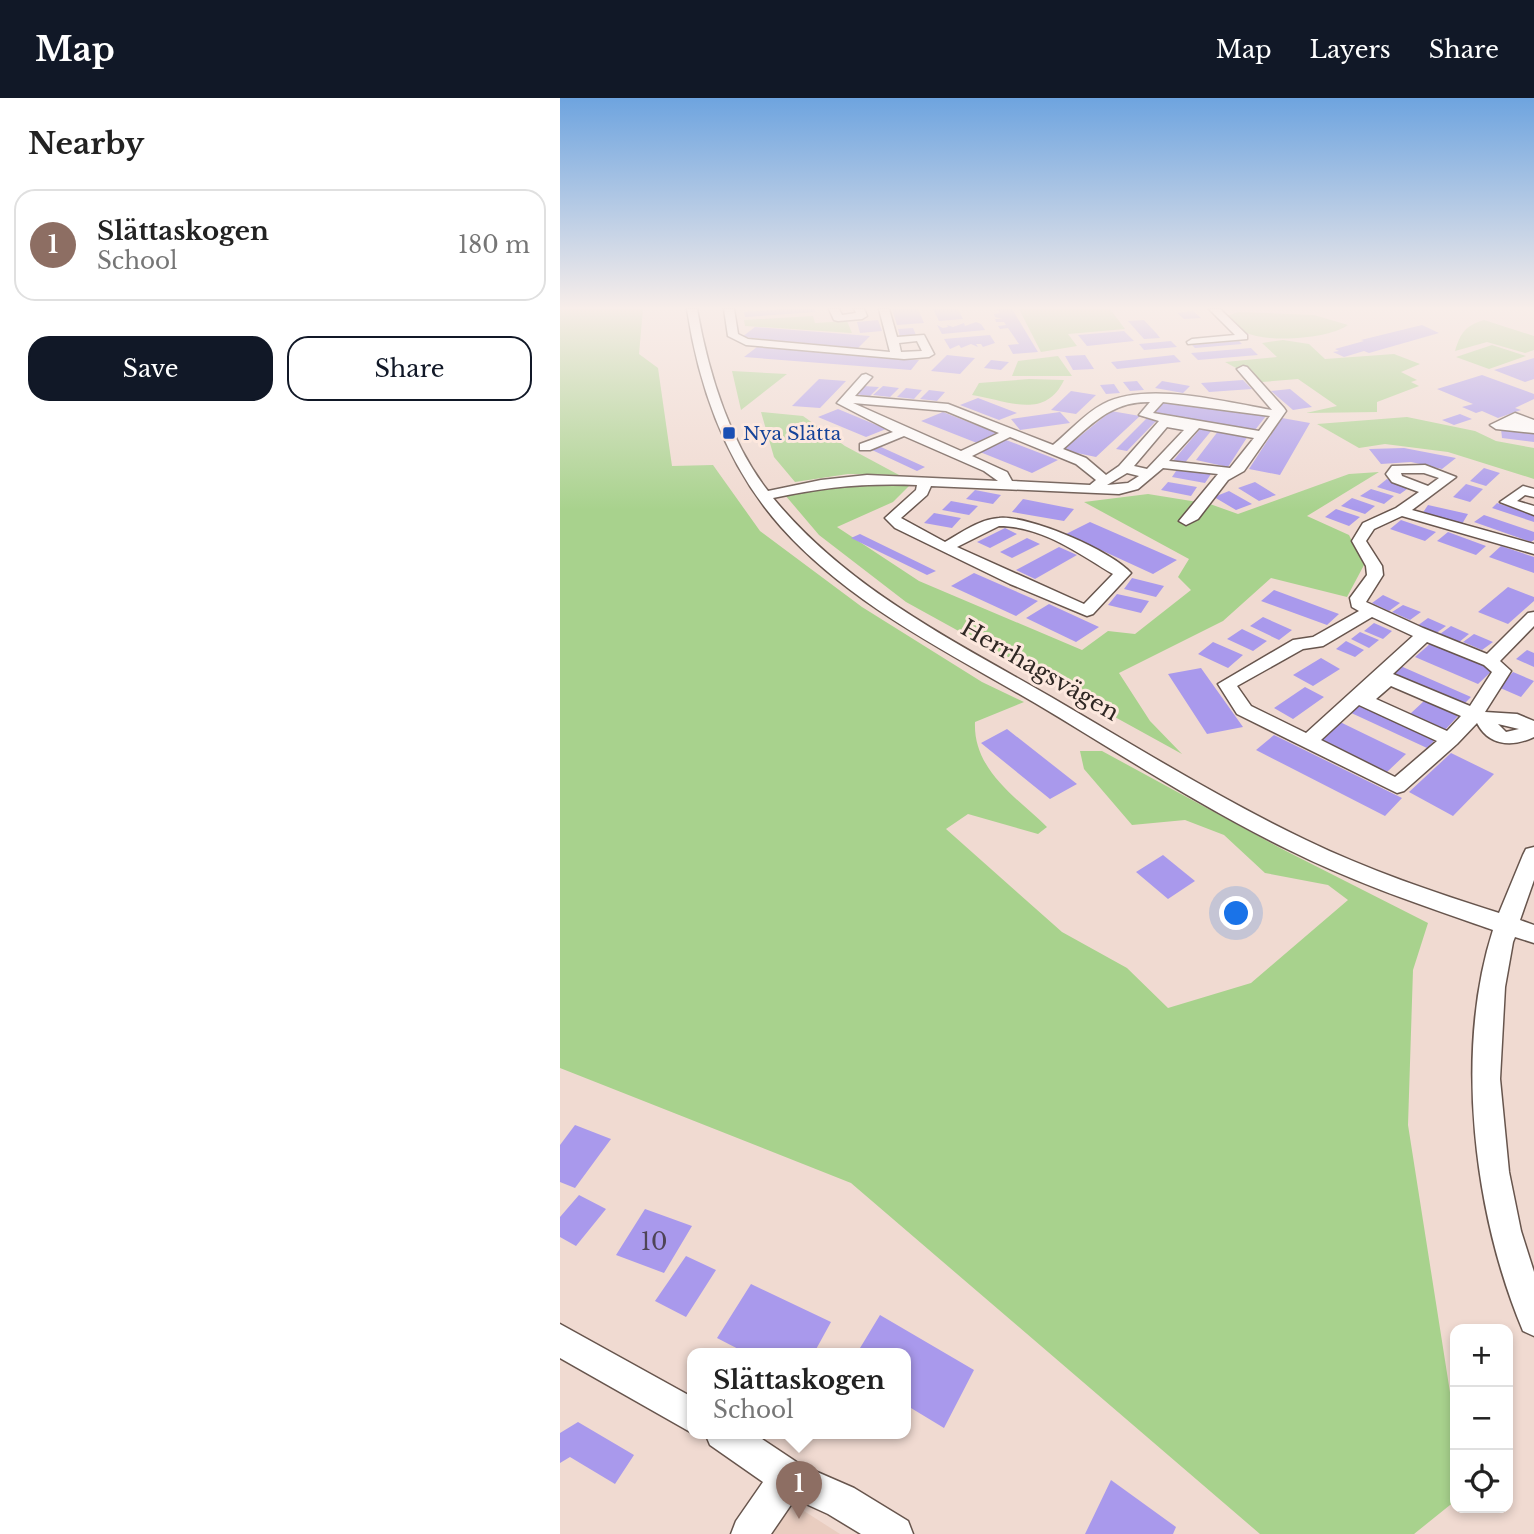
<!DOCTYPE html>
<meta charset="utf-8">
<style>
:root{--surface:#fff;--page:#f2f2f2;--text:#222;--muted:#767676;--line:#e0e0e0;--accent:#111827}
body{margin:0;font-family:"Libre Baskerville",serif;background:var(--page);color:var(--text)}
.controls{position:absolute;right:21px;bottom:21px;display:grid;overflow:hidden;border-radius:14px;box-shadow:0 4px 10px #0003}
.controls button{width:63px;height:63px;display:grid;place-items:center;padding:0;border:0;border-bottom:2px solid var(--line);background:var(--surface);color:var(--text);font:35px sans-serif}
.you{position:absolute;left:677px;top:816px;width:24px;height:24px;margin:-18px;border:5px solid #fff;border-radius:50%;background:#1a73e8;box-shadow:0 0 0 10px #1a73e833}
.badge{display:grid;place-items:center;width:46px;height:46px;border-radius:50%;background:var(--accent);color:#fff;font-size:23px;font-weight:700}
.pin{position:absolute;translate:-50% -58px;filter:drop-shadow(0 2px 4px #0008)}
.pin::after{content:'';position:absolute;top:37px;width:24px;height:21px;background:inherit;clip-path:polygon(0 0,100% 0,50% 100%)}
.popup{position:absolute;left:127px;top:1250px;width:224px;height:91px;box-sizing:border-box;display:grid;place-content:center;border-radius:14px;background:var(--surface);filter:drop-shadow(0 2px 5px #0005);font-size:23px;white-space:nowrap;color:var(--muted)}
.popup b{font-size:26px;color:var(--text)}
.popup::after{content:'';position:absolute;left:50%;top:100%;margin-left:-14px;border:14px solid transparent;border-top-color:var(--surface)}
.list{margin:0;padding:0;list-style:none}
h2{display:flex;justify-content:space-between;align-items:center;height:91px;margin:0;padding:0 28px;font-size:30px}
h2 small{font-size:23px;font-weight:400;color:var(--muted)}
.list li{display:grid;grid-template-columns:46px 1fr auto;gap:21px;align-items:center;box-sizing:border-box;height:112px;margin:0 14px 14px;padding:0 14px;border:2px solid var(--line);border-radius:21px}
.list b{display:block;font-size:26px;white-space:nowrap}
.list p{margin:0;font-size:23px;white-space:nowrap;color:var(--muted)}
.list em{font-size:23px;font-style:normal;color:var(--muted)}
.actions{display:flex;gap:14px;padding:21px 28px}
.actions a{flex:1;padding:16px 0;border:2px solid var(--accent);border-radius:21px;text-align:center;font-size:24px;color:var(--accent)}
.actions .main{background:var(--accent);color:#fff}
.icon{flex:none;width:38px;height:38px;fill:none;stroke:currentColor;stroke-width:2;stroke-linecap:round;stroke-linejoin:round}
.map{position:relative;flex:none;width:974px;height:1436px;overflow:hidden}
header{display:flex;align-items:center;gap:42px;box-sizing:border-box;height:98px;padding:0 35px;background:var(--accent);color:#fff}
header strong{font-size:33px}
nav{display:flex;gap:38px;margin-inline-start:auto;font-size:24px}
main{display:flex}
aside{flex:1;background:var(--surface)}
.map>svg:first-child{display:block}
</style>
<header>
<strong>Map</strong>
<nav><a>Map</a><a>Layers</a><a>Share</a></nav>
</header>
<main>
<aside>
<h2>Nearby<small></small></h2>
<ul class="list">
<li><span class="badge" style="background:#8d6e63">1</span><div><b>Slättaskogen</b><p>School</p></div><em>180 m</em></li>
</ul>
<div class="actions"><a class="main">Save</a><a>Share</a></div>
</aside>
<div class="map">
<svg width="974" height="1436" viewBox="0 0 974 1436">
<rect width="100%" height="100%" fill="#f0dad1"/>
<!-- built -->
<path fill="#e9cdc0" d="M233,1406l47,30h-67z"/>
<!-- green -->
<path fill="#a8d28d" d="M0,211h83l-4,45 19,14 14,98 41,-1 47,66 102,76 120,75 42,20 -49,20c-2,48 41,75 72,105l-9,7 -70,-20 -22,15 116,103 65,36 41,40 83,-25 97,-83 -20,-15 -63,-12 -41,-38 -39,-15 -53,5 -48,-56 -4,-18h22l182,99 144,73 -15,47 -5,155 47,299v77l-41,33h-154l-409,-351 -291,-115z
M459,211h91l15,20 -57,5 9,12 -36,6z
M678,214l76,3 34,10c-19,14 -84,19 -105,6 -6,-4 -11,-11 -16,-15z
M253,218l2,7 32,-2 5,12 -107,-7 -1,-6z
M924,222l50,16v14l-9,3 -38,-11 -32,9c6,-19 10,-25 29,-31z
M723,242l26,4 16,15 69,-5 26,10 -19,8 16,8 -6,2 8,4 -42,16v10l-71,1 31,-7 -39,-27 -36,3 -37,-20 52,-5 -15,-14z
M932,247l34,11 -37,13 -33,-12z
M498,258l14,20h-60l6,-15z
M172,273l55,3 -46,36z
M469,281l35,1c-19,41 -58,20 -92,15l7,-12z
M201,314l42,4 42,30 54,29 -51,-1 -53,8 -21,-25z
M847,319l68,14 21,10 38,7v31l-86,-27 -63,-8 -26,4 -42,-24z
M819,374l-72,44 42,19 15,30 -17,32 -76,-19 -48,43 -104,52 31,48 32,33 -276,-152 -87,-67 -34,-40c44,-9 78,-15 124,-9l-16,16 -56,25 82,54 163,69 26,-19 27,3 56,-44 -13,-13 11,-18 -105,-57 64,-8 62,10 28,10 111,-40z"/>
<!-- building -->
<path fill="#a999ec" d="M223,211h32v3l-70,5 -1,-5z
M332,211h26l6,14 -27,2z
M373,211h25l5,10 -24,2z
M437,211h15l26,43 -25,2 -5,-9 11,-1 -11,-16 -8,1 -2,-3 8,-1 -2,-3h-8l-1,-3h7l-7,-2 -1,-3 6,-1z
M633,213l8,7 -17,1 -7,-6z
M318,222l4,11 -22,2 -3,-11z
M584,222l13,14 3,4 -16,1 -16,-18z
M416,224l5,2 4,6 -43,4 -5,-9 6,3 5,-1 -1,-2 6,2 11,-4 1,3z
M862,227l17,8 -70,20 -5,-2 -20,6 -11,-5 6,-1 -4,-2 29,-8 -3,-1z
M195,229l115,9 -12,12 -116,-11z
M353,230l3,7 -16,2 -2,-8z
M564,233l10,10 -47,5 -9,-11z
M430,237l5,8 -12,4 -2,-3h-5l2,3 -7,-3 -10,4 -2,-3 -9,4 -6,-10z
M611,243l6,6 -33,3 -5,-6z
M679,243l3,3 -47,4 -3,-3z
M197,249l162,13 -8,10 -167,-13z
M691,250l7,7 -60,5 -7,-7z
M387,257l28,3 -15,16 -29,-3z
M525,257l9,14 -21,1 -8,-14z
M614,257l7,7 -64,7 -6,-7z
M974,260v21l-9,3 -31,-12z
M431,262l18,2 -8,8 -17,-2z
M922,277l52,19v5l-19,9 6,2 -23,8 -16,-7 -6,2 -14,-6 11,-3 -36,-15z
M259,281l27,2 -26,27 -28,-2z
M683,282l9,9 -43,3 -8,-9z
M577,283l7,9 -14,1 -7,-9z
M602,283l28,5 -7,7 -28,-5z
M554,286l6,9 -14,1 -6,-9z
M303,288l16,1 -9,9 -16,-2z
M323,288l16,2 -9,9 -17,-2z
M346,290l16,2 -8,9 -17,-2z
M730,291l22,18 -19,3 -22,-19z
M369,292l16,2 -8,9 -17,-2z
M511,293l25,4 -20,19 -25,-4z
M418,300l39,15 -18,7 -39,-15z
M605,301l101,17 -11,14 -102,-18z
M278,311l48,20 -20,8 -48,-20z
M551,313l29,5 -44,41 -33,-7z
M383,314l56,22 -22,9 -56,-22z
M500,314l10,11 -50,7 -9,-11z
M900,316l12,5 -18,6 -12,-5z
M587,320l10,2 -30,31 -11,-2z
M722,320l28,5 -30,52 -31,-6z
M641,330l11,2 -29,35 -11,-3z
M941,331l33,3v10l-32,-4z
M659,332l29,6 -20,31 -32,-7z
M446,342l52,20 -26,13 -52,-21z
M321,349l44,20 -8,4 -45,-21z
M844,350l52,10 -14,11 -31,-7 -30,2 -12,-15z
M618,370l33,6 -6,9 -33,-6z
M924,370l16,5 -14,13 -16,-5z
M827,381l23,8 -10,7 -23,-7z
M608,384l29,5 -6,9 -30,-6z
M695,384l21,13 -17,6 -21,-13z
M906,386l17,5 -13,13 -17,-5z
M811,391l23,7 -10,8 -24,-8z
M415,392l26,5 -8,9 -27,-5z
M669,393l23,13 -16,6 -22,-13z
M792,400l23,8 -10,8 -24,-8z
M463,401l51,10 -10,12 -52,-9z
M391,403l27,5 -9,9 -27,-5z
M937,405l37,12v7l-42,-14z
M868,407l40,9 -6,10 -40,-10z
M776,411l24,8 -11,9 -24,-9z
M374,415l27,5 -9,10 -28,-5z
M924,417l50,17v8l-3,2 -57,-20z
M841,422l35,12 -11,9 -35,-12z
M530,424l87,38 -24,14 -87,-40z
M445,430l12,6 -27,14 -13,-6z
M888,434l38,14 -10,9 -39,-14z
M300,436l76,37 -9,4 -76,-37z
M467,440l13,6 -28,14 -12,-6z
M941,448l33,11v16l-45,-16z
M499,449l18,8 -42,24 -19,-9z
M414,475l64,28 -22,15 -65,-30z
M572,480l32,8 -8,11 -32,-8z
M948,489l26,10v4l-26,23 -30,-12z
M714,492l65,24 -12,11 -66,-24z
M557,496l32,7 -8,12 -33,-8z
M823,497l17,8 -11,8 -17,-8z
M489,506l50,23 -23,15 -50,-24z
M843,507l18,7 -11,8 -18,-8z
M703,519l29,13 -13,10 -29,-14z
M868,520l18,8 -11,8 -18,-8z
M814,525l18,8 -9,8 -19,-8z
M891,528l18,8 -11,9 -18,-9z
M682,531l25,12 -14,10 -26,-12z
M800,534l19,8 -10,8 -18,-9z
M914,536l19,8 -11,8 -19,-8z
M786,543l18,9 -9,7 -19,-8z
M653,544l30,13 -15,13 -30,-14z
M871,545l63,26 -16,15 -63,-27z
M967,552l7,3v14l-18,-8z
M761,560l19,11 -27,17 -20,-11z
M836,566l75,33 -6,6 -77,-32z
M641,570l42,59 -36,7 -39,-60z
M953,574l21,9 -13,16 -23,-10z
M745,589l19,10 -31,22 -19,-11z
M864,603l34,15 -13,14 -35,-16z
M795,606l80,36 -8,8 -80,-37z
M780,624l66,32 -19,18 -66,-33z
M447,631l70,55 -27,15 -69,-56z
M714,637l128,63 -17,18 -129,-66z
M891,655l43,21 -41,42 -44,-24z
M603,757l32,26 -27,18 -32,-27z
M15,1027l36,14 -36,49 -15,-6v-37z
M19,1097l27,14 -30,37 -16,-9v-20z
M85,1111l47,17 -28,47 -48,-18z
M126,1158l30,14 -30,47 -31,-16z
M191,1186l80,38 -17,31h-68l-29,-15z
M320,1217l94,55 -30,58 -38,-23v-52h-49z
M18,1324l56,33 -19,29 -45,-27 -10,6v-30z
M551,1382l65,47 -3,7h-88z"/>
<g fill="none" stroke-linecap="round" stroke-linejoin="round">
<!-- minor casing -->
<g stroke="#67554d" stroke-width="3">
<path id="minor" d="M127,211h10c11,62 32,132 71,182l53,-11 46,-5 131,6 -14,-10 -80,-35 -34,14h-10v-6l33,-12 -56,-29 25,-28 4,-1 6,3 -17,19 93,8 105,41c16,-13 31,-31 50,-41 44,-23 121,-2 169,6l-35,-41 6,-3 4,1 37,41 2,3 -42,60 -16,9 -30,39 -12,6 -7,-4 39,-47 -55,-6 -25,21 -19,5 -188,-8 -4,9 -26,23 44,24c17,-10 35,-23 54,-24 30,-3 113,33 132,55l-38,41 -6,2 -77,-32 -115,-56 -10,-10 31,-28 1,-5c-54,-2 -91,2 -144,13 75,91 179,142 278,199 84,49 167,101 255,143 62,30 127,52 193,73l24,-58 3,-6 8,-2v33l-14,40 14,5v18l-19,-6 -2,5 -8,45 -5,92 9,93 12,59 13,41v64l-11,-5c-49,-117 -69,-279 -30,-401 -69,-24 -138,-47 -204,-80 -88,-43 -170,-97 -254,-147 -89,-52 -184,-98 -254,-176 -54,-61 -82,-138 -94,-218zM590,304l-11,13 20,6 -40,45 -13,9 -20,-17 -23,-9c28,-24 48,-48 87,-47zM603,304l107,14 -11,15 -106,-18zM293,305l93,8 53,22 -38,18zM607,329l17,3 -37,39 -13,-3zM639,330l55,10 -24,30 -61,-7zM450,339l66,27 20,16 -6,5 -78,-4 -5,-9 -35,-16zM567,375l12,3 -11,7 -21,2zM439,428c43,0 79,27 114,48l-29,30 -127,-57z
M164,211h10l4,25 10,5 142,13 -11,-43h10l8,28 27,-2 10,19 -5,3 -25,2 -158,-14 -18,-9zM357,243l5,10 -21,1 -2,-9z
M269,211h10l3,6 14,-2 -2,-4h10l3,7 -5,3 -24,2 -4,-1z
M649,211h11l27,26v4l-59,5 -1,-2 5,-3 43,-4z
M955,315l19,7v13l-38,-4 -6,-4z
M865,367l31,12 -44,33 122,34v10l-132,-38 -28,13 -8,12 16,25 1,9 -17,27 57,26 64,26 41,-41 6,-1v14l-34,35 11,10 -26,41 32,2 17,7v16c-23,11 -46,8 -57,-14l-20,21 -53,47 -7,2 -160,-79 -19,-30 75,-44 20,-3 46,-26 -7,-4 -2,-9 17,-23 -1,-9 -14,-25 11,-18 33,-15 23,-16 -27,-10 -6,-8 6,-8zM841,375h23l15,5 -11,8 -26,-10zM812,519l41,19 -107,97 -55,-27 -14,-20 66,-37 20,-3zM867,544l57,23 8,7 -22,34 -77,-32zM831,588l70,30 -14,15 -71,-32zM799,607l78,36 -42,36 -74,-37zM938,626l21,5 -13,3z
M963,388l11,3v8l-9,-2 -8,6 17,5v9l-34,-13z
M0,1226l132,73v36l-132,-75z
M145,1335h48l48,32 53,23 54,33 5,13h-52l-33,-20 -33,-15 -24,35h-40l5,-13 27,-39 -53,-37z"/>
</g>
<!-- minor -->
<use href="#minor" fill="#fff" fill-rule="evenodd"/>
</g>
<!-- sky -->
<linearGradient id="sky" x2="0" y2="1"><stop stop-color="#6ea4df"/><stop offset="0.51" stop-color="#f8eeea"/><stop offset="1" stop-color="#f8eeea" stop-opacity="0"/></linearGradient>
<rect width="974" height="412" fill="url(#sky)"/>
<!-- markers -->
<rect fill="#1a4fb4" stroke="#fde8de" stroke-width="2.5" x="162" y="328" width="14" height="14" rx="3.5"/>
<g text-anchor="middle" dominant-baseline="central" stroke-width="6" stroke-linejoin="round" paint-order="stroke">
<!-- far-transit labels -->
<g font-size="19" fill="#164399" stroke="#fde8de" text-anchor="start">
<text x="183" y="335">Nya Slätta</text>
</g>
<!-- street labels -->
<g font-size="23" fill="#302824" stroke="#fde8de">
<text transform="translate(480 572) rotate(30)">Herrhagsvägen</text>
</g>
<!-- near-number labels -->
<g font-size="23" fill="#4e4456">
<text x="94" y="1144">10</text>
</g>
</g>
</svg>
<div class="controls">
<button>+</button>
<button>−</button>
<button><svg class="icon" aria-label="locate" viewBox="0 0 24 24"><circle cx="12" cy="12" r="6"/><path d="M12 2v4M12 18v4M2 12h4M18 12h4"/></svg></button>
</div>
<div class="you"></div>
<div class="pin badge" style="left:239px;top:1421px;background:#8d6e63">1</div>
<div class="popup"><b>Slättaskogen</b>School</div>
</div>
</main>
